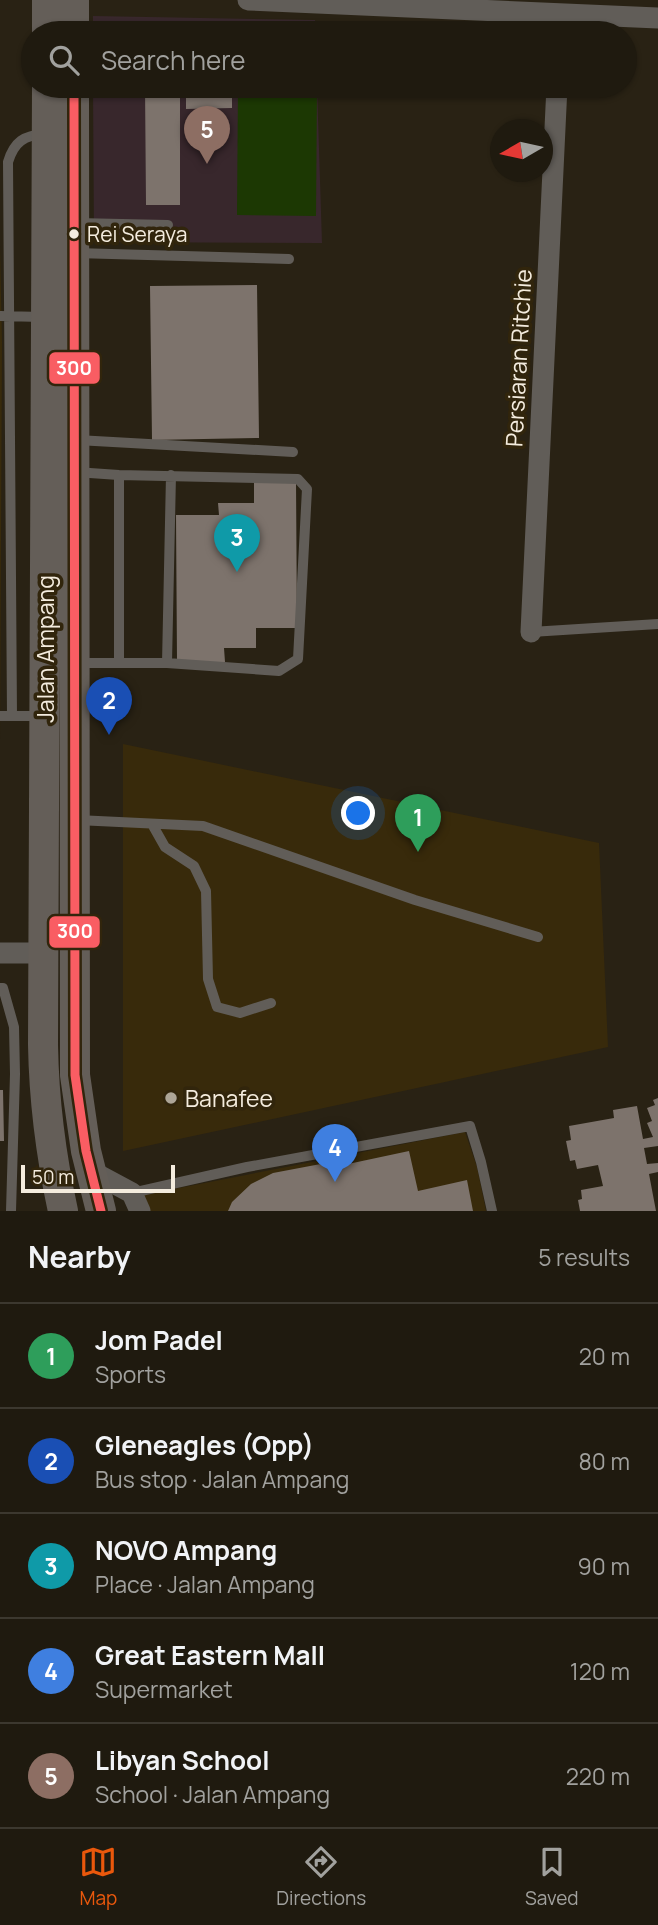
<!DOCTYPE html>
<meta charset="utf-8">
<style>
:root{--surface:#1f1a0f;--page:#2c271d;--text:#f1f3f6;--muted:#a1a19e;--line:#3c382f;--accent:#ea580c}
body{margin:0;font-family:Manrope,sans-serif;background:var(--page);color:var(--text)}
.compass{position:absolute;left:490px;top:119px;width:63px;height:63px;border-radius:50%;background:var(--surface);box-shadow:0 2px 5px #0004;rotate:261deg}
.scale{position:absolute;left:21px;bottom:18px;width:154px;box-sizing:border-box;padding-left:7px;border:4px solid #f4ecde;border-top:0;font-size:19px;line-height:24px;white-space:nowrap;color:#f4ecde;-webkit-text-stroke:5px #31250c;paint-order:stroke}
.you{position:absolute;left:359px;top:814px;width:24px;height:24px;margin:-18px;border:5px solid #fff;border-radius:50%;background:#1a73e8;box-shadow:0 0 0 10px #1a73e833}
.badge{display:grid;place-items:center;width:46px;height:46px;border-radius:50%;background:var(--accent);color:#fff;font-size:23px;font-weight:700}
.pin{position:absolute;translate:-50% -58px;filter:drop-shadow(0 2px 4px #0008)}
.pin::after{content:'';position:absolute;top:37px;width:24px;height:21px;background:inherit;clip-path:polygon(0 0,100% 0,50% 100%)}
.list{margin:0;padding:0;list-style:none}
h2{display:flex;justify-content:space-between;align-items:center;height:91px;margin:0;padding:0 28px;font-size:30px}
h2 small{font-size:23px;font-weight:400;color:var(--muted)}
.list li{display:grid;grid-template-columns:46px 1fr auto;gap:21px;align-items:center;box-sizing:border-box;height:105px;padding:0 28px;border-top:2px solid var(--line)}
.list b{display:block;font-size:26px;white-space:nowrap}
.list p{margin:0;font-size:23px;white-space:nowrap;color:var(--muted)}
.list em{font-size:23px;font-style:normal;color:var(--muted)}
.icon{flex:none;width:38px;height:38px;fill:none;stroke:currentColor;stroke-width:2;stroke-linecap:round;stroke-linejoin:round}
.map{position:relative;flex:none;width:658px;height:1211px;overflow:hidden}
.search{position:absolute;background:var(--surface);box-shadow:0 2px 5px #0004;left:21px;right:21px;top:21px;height:77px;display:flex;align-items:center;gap:18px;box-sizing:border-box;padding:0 24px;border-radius:38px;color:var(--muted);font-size:26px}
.sheet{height:616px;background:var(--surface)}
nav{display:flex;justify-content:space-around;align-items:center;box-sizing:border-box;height:98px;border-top:2px solid var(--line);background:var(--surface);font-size:19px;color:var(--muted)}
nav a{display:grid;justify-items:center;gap:4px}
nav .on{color:var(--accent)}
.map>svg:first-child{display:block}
</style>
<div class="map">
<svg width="658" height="1211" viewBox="0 0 658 1211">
<rect width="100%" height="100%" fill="#292214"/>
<!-- built -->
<path fill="#382a0b" d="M0,246l2,96 -2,399z
M123,744l476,99 9,204 -485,104z
M465,1132l12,35 9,44h-336l-7,-16z"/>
<!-- industrial -->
<path fill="#38272c" d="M93,16l222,4v13h-222z
M93,86h224l5,157 -228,-1z"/>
<!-- green -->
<path fill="#1c3803" d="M238,86h79l-1,130 -79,-1z"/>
<!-- building -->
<path fill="#7d736c" d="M145,86h35v119h-34z
M186,86h46v22l-46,1z
M257,285l2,153 -107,2 -2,-154z
M296,481l1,147h-41v20h-32l1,14h-48l-1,-147h43l-1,-12h36v-21z
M0,1090h3l1,51h-4z
M658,1098v48l-14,2 3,16 11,-1v9l-9,2 7,37h-76l-2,-11 4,-1 -1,-9 22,-4 -5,-21 -21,4 -2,-9 -5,1 -4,-20 5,-1 -2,-14 45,-8 -1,-8 24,-4 6,33 10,-2 -6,-14 5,-2 -5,-13 8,-3 -2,-5z
M409,1151l9,40 49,-11 6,31h-245l4,-9 19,-18 22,-11 74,-14 1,5z"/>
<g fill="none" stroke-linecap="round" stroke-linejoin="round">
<!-- lane -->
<path stroke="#615d58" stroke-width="10" d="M76,223l92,2
M75,253l214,6
M0,316l43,1
M77,440l216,12
M75,472l44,3 179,4 9,10 -9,170 -19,12 -112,-8h-90
M531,632l127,-8
M119,663v-188
M167,663l4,-188
M0,716h43
M12,716l-4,-554c6,-20 16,-27 37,-28
M77,820l126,6 212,74 123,37
M152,824l13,23 29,19 12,25 2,88 9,28 23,6 31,-10
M0,988h3l11,39 1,47 -4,137
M132,1193l115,-26 223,-41 11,36 11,49"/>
<!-- street -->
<path stroke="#615d58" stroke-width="21" d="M248,0l410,18
M531,632l26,-546
M0,953h43
M91,1171l41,22 8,18"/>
<!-- secondary -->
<path stroke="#645e58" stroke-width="30" d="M74,0v33
M47,33v-33
M47,86l-4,959c1,57 8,111 20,166
M74,86l1,989 11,76 15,60"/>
<!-- bus-1 casing -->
<g stroke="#31250c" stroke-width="14">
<path id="bus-1" d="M74,86l1,989 11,76 15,60"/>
</g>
<!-- bus-1 -->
<use href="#bus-1" stroke="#f95d63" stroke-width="9"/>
</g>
<!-- markers -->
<circle fill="#f4ecde" stroke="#31250c" stroke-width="2.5" cx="74" cy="234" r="6"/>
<circle fill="#ada597" stroke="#31250c" stroke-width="2.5" cx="171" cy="1098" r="7"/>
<g text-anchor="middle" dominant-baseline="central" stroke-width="7" stroke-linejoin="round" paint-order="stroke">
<!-- bus labels -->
<g font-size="21" fill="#f4ecde" stroke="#31250c" text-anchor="start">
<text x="87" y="234">Rei Seraya</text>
</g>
<!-- street labels -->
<g font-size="23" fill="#f4ecde" stroke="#31250c">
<text transform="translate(518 358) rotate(-87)">Persiaran Ritchie</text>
<text transform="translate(45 649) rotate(-90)">Jalan Ampang</text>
</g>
<!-- poi labels -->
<g font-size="23" fill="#f4ecde" stroke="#31250c" text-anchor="start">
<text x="185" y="1098">Banafee</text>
</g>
</g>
<g stroke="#31250c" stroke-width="2.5">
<rect x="48" y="351" width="53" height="34" rx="7" fill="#f95d63"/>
<rect x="48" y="915" width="53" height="34" rx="7" fill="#f95d63"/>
</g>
<g font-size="19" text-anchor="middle" font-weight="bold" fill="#fff">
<text x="74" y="375">300</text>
<text x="75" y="938">300</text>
</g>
</svg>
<svg class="compass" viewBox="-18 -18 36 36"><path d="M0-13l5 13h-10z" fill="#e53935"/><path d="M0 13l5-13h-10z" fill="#a1a19e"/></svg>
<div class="scale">50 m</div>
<div class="you"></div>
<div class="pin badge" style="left:418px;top:852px;background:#2e9e5b">1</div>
<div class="pin badge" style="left:109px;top:735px;background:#1a4fb4">2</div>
<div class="pin badge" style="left:237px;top:572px;background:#0f9aa8">3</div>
<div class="pin badge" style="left:335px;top:1182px;background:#3f7fe0">4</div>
<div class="pin badge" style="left:207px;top:164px;background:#8d6e63">5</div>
<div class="search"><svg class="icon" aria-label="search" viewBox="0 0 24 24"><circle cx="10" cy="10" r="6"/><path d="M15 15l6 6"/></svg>Search here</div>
</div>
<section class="sheet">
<h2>Nearby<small>5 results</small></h2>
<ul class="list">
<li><span class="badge" style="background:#2e9e5b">1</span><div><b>Jom Padel</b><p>Sports</p></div><em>20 m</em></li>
<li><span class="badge" style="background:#1a4fb4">2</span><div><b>Gleneagles (Opp)</b><p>Bus stop · Jalan Ampang</p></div><em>80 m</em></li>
<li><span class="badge" style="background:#0f9aa8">3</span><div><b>NOVO Ampang</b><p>Place · Jalan Ampang</p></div><em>90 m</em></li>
<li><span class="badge" style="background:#3f7fe0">4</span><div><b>Great Eastern Mall</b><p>Supermarket</p></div><em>120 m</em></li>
<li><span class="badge" style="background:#8d6e63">5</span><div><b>Libyan School</b><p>School · Jalan Ampang</p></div><em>220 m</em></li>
</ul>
</section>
<nav>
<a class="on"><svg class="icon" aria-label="map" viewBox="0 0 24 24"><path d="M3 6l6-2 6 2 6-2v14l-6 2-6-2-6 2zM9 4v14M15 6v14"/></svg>Map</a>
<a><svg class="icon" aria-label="directions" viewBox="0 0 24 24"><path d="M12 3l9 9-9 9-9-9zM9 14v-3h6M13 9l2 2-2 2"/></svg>Directions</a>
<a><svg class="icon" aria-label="saved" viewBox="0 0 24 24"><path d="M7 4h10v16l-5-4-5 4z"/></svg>Saved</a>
</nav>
